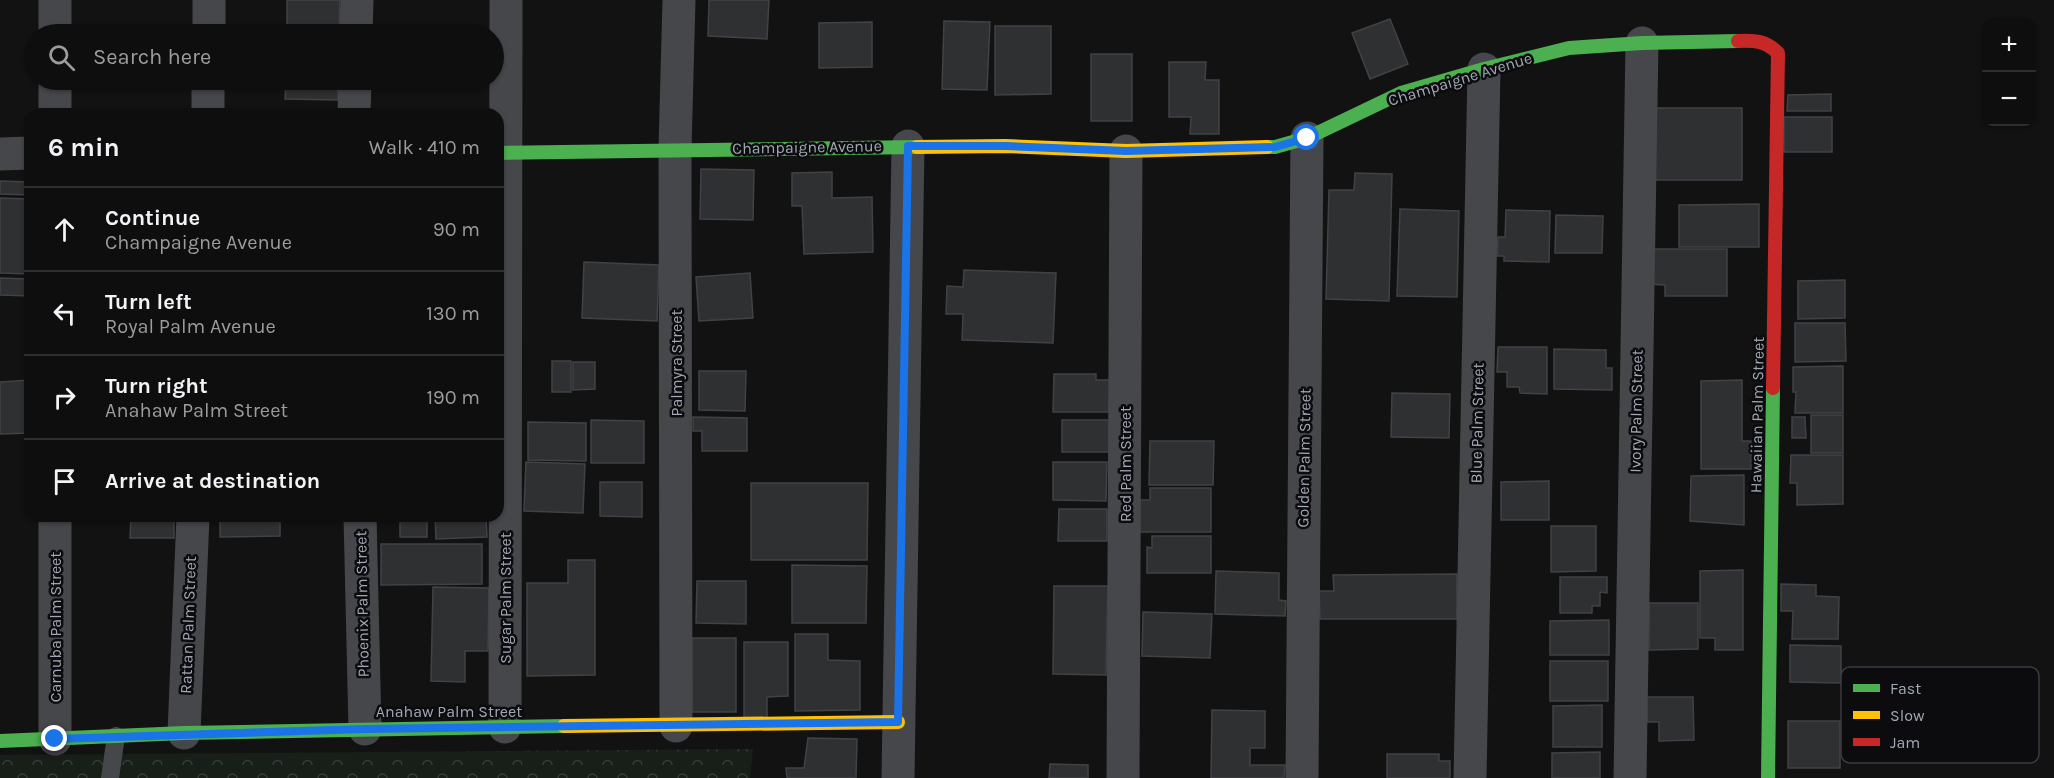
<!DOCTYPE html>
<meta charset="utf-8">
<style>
:root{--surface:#0e0e0e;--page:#1c1c1c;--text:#f1f3f6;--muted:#9b9c9e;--line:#2e2e2e}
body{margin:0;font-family:Karla,sans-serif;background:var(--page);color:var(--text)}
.controls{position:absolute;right:18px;top:18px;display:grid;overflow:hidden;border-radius:12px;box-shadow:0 2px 4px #0004}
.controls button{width:54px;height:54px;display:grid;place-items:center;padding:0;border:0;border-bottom:2px solid var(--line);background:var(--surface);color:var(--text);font:30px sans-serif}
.stop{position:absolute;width:18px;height:18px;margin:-14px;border:4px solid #1a73e8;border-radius:50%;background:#fff}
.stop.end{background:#1a73e8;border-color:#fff;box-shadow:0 2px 6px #0008}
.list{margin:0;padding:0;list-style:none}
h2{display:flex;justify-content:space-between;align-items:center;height:78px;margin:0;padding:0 24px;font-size:26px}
h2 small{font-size:20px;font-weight:400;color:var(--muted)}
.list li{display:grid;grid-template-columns:39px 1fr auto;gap:18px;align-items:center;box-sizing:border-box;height:84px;padding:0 24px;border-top:2px solid var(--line)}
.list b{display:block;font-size:22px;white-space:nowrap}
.list p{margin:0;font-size:20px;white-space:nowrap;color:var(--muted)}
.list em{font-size:20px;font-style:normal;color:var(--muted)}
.icon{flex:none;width:33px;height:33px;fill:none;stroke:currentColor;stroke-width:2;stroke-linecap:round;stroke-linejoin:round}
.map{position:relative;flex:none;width:2054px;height:778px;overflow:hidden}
.search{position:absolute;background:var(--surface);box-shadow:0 2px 4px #0004;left:24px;top:24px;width:480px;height:66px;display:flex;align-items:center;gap:15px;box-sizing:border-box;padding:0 21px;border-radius:33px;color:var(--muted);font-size:22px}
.panel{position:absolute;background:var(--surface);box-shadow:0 2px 4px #0004;left:24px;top:108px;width:480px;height:414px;border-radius:18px}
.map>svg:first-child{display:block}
</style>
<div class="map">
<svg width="2054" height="778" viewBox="0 0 2054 778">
<defs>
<pattern id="forest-crowns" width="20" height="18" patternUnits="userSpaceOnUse" patternTransform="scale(1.5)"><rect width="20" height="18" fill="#181f19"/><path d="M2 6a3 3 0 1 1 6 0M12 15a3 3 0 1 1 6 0" fill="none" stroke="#363d38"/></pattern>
</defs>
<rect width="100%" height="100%" fill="#121212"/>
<!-- forest -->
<path fill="url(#forest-crowns)" d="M753,749l-3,29h-750v-23z"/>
<!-- building -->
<path fill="#2f3032" stroke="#404246" stroke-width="1.5" d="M287,0h53l-1,34h-52z
M709,0h60l-2,39 -59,-3z
M1390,19l18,45 -38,15 -18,-46z
M944,21l46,1 -3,68 -45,-1z
M872,22v45l-53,1v-45z
M995,26h56v68l-56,1z
M1091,54h41v67h-41z
M1169,62h37l-1,18h14v54h-29l1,-17h-22z
M286,80h52v20l-53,-1z
M1831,94v17h-44l1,-16z
M1651,108h91v72h-91z
M1784,117h48v35h-48z
M701,169l53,1 -1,50 -53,-1z
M832,172v26l40,-1 1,55 -69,2 -2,-48h-10v-33z
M1355,173l37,1 -3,127 -63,-2 3,-109h25z
M0,181l30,1v13l-30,-1z
M0,198l30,1v75l-30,-1z
M1759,204v43h-80v-42z
M1400,209l59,2 -2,86 -60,-1z
M1506,210l44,1 -1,51 -45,-1v-5h-7l1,-19h7z
M1556,215l47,1 -1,37h-47z
M1650,249h77v47h-62v-11l-16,-1z
M584,262l75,3 -2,56 -75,-3z
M964,270l92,3 -3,70 -91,-3 1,-26h-17l1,-28 16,1z
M750,273l3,45 -54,3 -3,-44z
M0,278l30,1v17l-30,-1z
M1845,280v38l-47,1v-38z
M1795,323h50l1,38 -51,1z
M1498,347h49v47l-27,-1 -1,-6h-12v-15h-10z
M1554,349l52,1v18h6v22l-58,-1z
M552,361h19v31h-19z
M573,362h22v27l-22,1z
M1843,366v47h-48l1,-21h-3v-25z
M699,371h47l-1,40 -46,-1z
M1054,374h42v6h14l-1,32h-56z
M30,380v53l-30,1v-52z
M1742,380v61h9v28h-50v-88z
M1392,393l58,1 -1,44 -58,-1z
M1811,415h32v38h-32z
M693,417l54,1v33h-45v-20h-9z
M1792,417h13l1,21h-14z
M591,420l53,1v42h-53z
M1062,420h48v32h-48z
M528,422l58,1v38l-58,-1z
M1150,441h64l-1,44h-64z
M1791,455h52v49l-46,1v-22h-7z
M526,462l59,2 -2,49 -59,-2z
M1053,462h54l-1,39 -53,-1z
M1744,475v50l-54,-4 1,-45z
M1549,481v39h-48v-38z
M600,482h42v35l-42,-1z
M751,483h117l-1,77h-116z
M1150,488h61v44h-71v-32h10z
M1059,509h48v32h-49z
M131,516h43v22h-44z
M220,516h60v20l-60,1z
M400,516h27v21h-27z
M435,516h51l1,21 -51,2z
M1551,526h45v45l-45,1z
M1152,536h59v37h-64v-26l5,1z
M381,544h101v40l-101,1z
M568,560h27v115l-68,1v-93h41z
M792,565l75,1 -1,57h-74z
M1743,570v80h-28v-12h-15v-67z
M1216,571l63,2v27l7,1 -1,15 -70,-2z
M1457,574v45h-137l-1,-28h15l-1,-16z
M1560,577h47v16l-7,-1v14h-8v7h-32z
M697,581h49v43l-50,-1z
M1781,584l35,1v11l23,1 -1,42h-46l1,-28h-12z
M1054,586h54l-2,89 -53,-1z
M433,587l56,1 -1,63h-23v31l-34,-1z
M1649,603h49v46l-49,1z
M1143,612l69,2 -2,44 -68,-2z
M1609,620v35h-59v-34z
M795,634h33v26l32,1v49l-65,1z
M692,638h44v74h-44z
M744,642h44v54l-21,1v21h-23z
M1790,645l51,1v37l-51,-1z
M1550,661h58v40h-58z
M1646,697h47l1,43 -35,1v-19h-12z
M1602,705v42h-49v-41z
M1212,710l53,1v37h-15v17h35l-1,13h-73z
M1788,721h52v47h-52z
M808,738l49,1 -1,39h-69l-1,-10h18z
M1600,752v26h-48v-25z
M1387,754h52v7h11v17h-63z
M1050,764l38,1v13h-39z"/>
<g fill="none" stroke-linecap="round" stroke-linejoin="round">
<!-- lane -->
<path stroke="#46474b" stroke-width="18" d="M110,778l6,-42"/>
<!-- street -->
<path stroke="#46474b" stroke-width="33" d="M55,0v34
M209,34v-34
M356,34l1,-34
M55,80v34
M208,114v-34
M354,114l1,-34
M0,154l30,-1
M360,516l5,213
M676,726l-1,-577 4,-149
M505,727l1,-727
M184,733l9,-217
M55,739v-223
M898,778l10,-632
M1123,778l3,-627
M1302,778l5,-640
M1470,778l14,-709
M1630,778l12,-735"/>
<!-- fast -->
<path stroke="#4caf50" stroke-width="14" d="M1267,147h8l32,-9 94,-45 83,-24 85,-21 73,-5 96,-2
M498,153l419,-6
M0,741l184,-8 380,-7
M1768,778l5,-390"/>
<!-- slow -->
<path stroke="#ffc107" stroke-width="14" d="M917,147l88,-1 121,5 141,-4
M564,726l334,-4"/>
<!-- jam -->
<path stroke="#c62828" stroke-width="14" d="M1738,41c17,-1 28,0 40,12l-5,335"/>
</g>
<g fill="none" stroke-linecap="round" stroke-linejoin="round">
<!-- route -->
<path stroke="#1a73e8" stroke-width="8" d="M55,739l310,-10 533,-7 10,-576h97l121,5 149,-4 32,-9"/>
</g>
<g text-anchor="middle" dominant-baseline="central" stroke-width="5" stroke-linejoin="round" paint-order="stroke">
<!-- street labels -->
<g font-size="16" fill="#a1a8b5" stroke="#0c0c0e">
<text transform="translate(1460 79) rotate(-17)">Champaigne Avenue</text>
<text transform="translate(807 147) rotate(-1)">Champaigne Avenue</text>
<text transform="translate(676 363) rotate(-90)">Palmyra Street</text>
<text transform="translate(1636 411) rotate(-89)">Ivory Palm Street</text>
<text transform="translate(1757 415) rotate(-89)">Hawaiian Palm Street</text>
<text transform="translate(1477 423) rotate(-89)">Blue Palm Street</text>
<text transform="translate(1304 458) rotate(-89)">Golden Palm Street</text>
<text transform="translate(1125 464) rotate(-90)">Red Palm Street</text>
<text transform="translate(505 598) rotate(-90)">Sugar Palm Street</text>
<text transform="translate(362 604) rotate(-91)">Phoenix Palm Street</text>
<text transform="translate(188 625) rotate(-88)">Rattan Palm Street</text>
<text transform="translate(55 627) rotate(-90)">Carnuba Palm Street</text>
<text x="449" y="711">Anahaw Palm Street</text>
</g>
</g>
<!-- legend -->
<rect x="1841" y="667" width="198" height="96" rx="9" fill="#0c0c0e" stroke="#393b40" stroke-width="1.5"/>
<rect x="1853" y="684" width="27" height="8" fill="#4caf50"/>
<rect x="1853" y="711" width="27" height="8" fill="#ffc107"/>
<rect x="1853" y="738" width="27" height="8" fill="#c62828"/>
<g font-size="16" fill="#a1a8b5">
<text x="1890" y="694">Fast</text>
<text x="1890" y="721">Slow</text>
<text x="1890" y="748">Jam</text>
</g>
</svg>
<div class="controls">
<button>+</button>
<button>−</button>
</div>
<div class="stop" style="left:1307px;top:138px"></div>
<div class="stop end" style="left:55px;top:739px"></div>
<div class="search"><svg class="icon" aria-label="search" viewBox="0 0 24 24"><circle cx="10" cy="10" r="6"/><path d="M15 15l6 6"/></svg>Search here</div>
<section class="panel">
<h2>6 min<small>Walk · 410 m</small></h2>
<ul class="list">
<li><svg class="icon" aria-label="ahead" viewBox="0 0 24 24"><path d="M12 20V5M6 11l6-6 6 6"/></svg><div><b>Continue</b><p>Champaigne Avenue</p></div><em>90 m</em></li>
<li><svg class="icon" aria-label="left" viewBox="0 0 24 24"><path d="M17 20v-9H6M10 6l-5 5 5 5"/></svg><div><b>Turn left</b><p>Royal Palm Avenue</p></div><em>130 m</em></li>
<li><svg class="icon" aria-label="right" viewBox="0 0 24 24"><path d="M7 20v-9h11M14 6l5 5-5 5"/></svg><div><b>Turn right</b><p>Anahaw Palm Street</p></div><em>190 m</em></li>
<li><svg class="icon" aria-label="arrive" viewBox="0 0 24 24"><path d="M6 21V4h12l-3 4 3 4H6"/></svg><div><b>Arrive at destination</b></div></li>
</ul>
</section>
</div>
